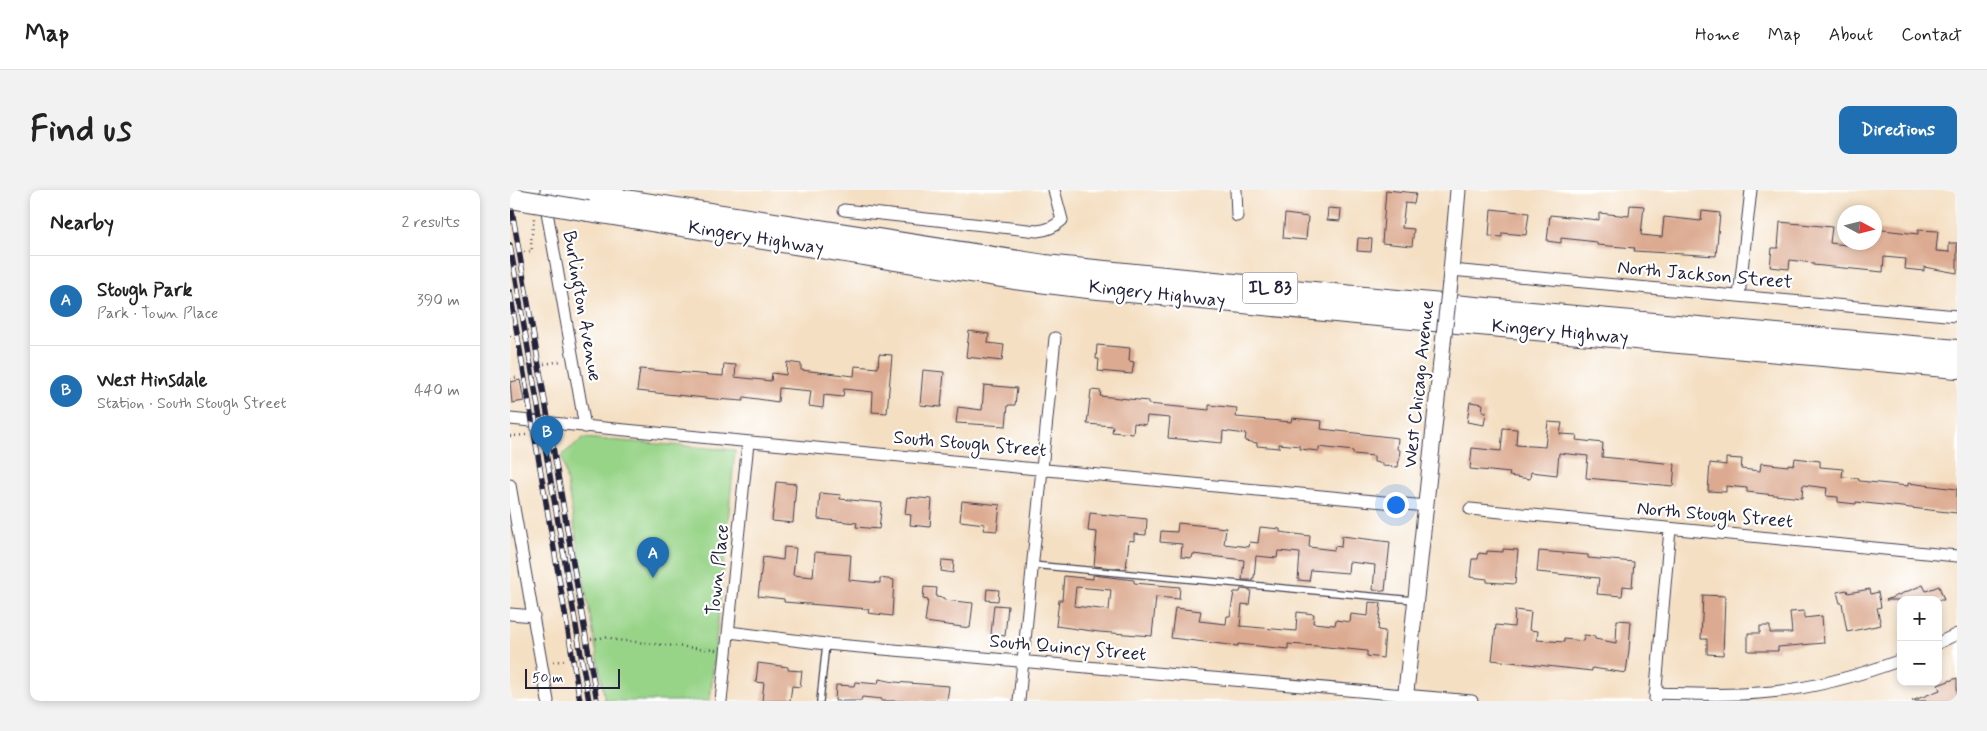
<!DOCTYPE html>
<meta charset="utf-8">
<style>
:root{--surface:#fff;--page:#f2f2f2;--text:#222;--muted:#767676;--line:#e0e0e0;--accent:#1f6fb2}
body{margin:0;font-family:Mynerve,sans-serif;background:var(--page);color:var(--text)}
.controls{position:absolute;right:15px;bottom:15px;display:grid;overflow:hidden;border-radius:10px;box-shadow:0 2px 8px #0003}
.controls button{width:45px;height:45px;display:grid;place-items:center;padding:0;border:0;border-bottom:1px solid var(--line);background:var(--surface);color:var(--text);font:25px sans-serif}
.compass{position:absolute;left:1327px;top:15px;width:45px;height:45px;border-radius:50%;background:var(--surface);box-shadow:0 2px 8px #0003;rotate:97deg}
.scale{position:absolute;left:15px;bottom:12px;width:95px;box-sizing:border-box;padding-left:5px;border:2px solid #22223b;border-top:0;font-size:14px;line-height:18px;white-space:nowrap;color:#22223b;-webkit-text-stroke:4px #fff;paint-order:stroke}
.you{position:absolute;left:885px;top:314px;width:18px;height:18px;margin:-12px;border:4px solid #fff;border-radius:50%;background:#1a73e8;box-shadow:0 0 0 8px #1a73e833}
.badge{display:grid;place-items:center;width:32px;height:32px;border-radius:50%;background:var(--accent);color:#fff;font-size:16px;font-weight:700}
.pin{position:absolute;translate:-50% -41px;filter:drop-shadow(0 1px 2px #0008)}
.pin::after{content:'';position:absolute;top:26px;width:18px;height:15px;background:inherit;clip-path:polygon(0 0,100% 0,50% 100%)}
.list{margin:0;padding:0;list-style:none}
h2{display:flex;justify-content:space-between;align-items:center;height:65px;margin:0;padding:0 20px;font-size:21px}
h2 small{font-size:16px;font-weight:400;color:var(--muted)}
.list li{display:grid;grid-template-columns:32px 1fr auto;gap:15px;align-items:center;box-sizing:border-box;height:90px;padding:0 20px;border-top:1px solid var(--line)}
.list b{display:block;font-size:19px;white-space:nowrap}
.list p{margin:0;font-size:16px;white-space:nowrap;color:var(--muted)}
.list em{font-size:16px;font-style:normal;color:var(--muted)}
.map{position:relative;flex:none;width:1447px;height:511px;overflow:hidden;border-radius:10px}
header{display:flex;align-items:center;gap:30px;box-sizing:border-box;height:70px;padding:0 25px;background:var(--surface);border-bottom:1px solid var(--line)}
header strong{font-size:24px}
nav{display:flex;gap:28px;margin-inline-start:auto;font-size:18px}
.intro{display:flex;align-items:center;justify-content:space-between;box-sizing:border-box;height:120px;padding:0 30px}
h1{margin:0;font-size:35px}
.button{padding:12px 22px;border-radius:10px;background:var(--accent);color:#fff;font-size:18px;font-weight:700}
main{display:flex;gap:30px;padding:0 30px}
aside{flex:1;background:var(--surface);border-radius:10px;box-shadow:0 2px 8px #0003}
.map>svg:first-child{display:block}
</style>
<header>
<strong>Map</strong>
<nav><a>Home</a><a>Map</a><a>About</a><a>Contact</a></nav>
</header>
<div class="intro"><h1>Find us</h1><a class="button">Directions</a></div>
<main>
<aside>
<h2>Nearby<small>2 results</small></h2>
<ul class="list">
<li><span class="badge">A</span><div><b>Stough Park</b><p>Park · Town Place</p></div><em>390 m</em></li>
<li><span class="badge">B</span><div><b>West Hinsdale</b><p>Station · South Stough Street</p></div><em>440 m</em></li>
</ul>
</aside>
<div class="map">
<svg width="1447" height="511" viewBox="0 0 1447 511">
<rect width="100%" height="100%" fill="#fff"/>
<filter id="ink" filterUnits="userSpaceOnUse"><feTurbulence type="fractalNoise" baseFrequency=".02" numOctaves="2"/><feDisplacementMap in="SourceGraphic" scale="10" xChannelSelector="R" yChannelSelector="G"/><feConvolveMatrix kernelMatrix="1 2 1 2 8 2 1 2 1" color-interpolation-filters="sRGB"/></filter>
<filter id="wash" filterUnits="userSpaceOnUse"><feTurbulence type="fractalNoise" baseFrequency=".0096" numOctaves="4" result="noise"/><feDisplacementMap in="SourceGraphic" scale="20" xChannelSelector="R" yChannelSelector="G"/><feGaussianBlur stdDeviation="1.12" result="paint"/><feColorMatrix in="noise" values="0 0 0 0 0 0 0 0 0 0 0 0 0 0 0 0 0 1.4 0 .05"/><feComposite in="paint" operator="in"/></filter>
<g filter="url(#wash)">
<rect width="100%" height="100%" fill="#f4dfc2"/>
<!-- green -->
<path fill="#98d488" stroke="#5d7b62" d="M73,248l152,12 -25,251h-105l-43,-246z"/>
<g id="blocks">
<!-- building -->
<path fill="#dcaa90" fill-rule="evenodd" d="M876,0l30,3 -2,11 -9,-1 -3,25 12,1 -2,17 -30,-3z
M1120,15l14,1 -3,29 21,2 2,-20 37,4 1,-10 18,2 -4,43 -82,-5 1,-3 -38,-3v-3l-36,-4v5l-14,-2 3,-26 49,5v-7l30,3z
M818,18l13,1 -1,12 -13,-1z
M981,19l38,4 -3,22 -24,-2v4l-13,-1z
M775,24l23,3 -2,23 -23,-2z
M1270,32l52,5 -2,16 40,5 1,-6h3v-13l44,5v-4l20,1 -2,20 13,1v-9h8v30l-33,-6v4l-19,-2 1,-10 -22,-2 -1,15 -70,-7v-2l-23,-3 -1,9 -19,-2 2,-19h6z
M848,48l14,1 -1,13 -14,-1z
M459,141l20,3 -1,9 16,2 -2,16 -36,-4z
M587,155l33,3 -1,13 5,1 -2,12 -34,-3 1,-12h-3z
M369,164l13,1 -5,58 -15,-1 1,-20 -29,-3 -1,8 -19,-2 -1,13 -14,-2 2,-15 -32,-3 -1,14 -34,-5 -1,4 -28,-2 -78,-8 3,-22 83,7 1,-12 12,1 -1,12 36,4 1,-8 14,2 1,-13 14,2v6l53,6 1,-10 23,2z
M413,180l21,2 -3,35 -21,-2z
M10,190l4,21 -12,2 -2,-21z
M474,195l33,3 -2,17h-7l-2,21 -50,-3 2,-16 24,3z
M581,200l10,1 -1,5 48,5v3l61,6v-5l28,3 -1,9 55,5 1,-4 30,3 -1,8 77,9 -1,11 3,1 -2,17 -16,-1v-3l-8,-1v-6l-21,-2v-3l-34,-4v4l-19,-2v-3l-21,-2v4l-22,-2v-3l-12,-2 1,-7 -23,-3 -1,12 -54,-5 2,-20 -23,-2 -1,9 -12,-2 -1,11 -21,-2 1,-6 -26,-2z
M960,212l13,2 -1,8h4l-2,13 -17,-3z
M1038,232l14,1 -2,11 17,1 -1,5 27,3 -1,14 73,7 -2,22 -87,-8 2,-22 -29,-3 -2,22 -26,-3 -1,7 -21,-3 1,-3 -40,-4 2,-21 29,3 2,-23 14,1 -1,16 29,2z
M1216,268l16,1 -1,10 19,2 1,-8 27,3v-2l6,1 1,-7 25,3v6l23,2 -1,8 17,1v3l49,5v-3l49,6v24l-101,-11v2l-18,-2v-5l-12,-1 1,-8 -24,-3 -1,13 -55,-6v-4l-21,-2v6l-18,-1 2,-28 16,2z
M266,292l20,2 -3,39 -21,-2z
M310,303l21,2 -1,4 42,4 -3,26 -23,-2 1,-4 -39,-4z
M397,307l25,2 -2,28 -20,-2 1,-10 -6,-1z
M452,311l38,4 -3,26 -13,-1 1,-6 -25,-3z
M580,323l57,6 -1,16 -12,-1v7l-5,-1 -3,29 -32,-3 3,-34 -9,-1z
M668,333l48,5 -2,16 25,3 1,-5 8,1 2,-16 20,2v3l30,4 -1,11 25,3 1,-4 6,1 1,-11 48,6 -5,49 -12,-1 2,-25 -26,-3 -1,11 -37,-3 -2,11 -11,-1 2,-27 -22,-2 -1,7 -21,-2 -2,22h-2v2h-10l2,-20 -51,-6 -1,4 -11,-1 1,-13 -22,-2 1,-11 16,1z
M274,357l12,1 -3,27 20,2 2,-25 36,3 -2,25 31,3v-5l14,2 -2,36 -24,-3 1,-4 -85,-7v-3l-26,-3 5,-39 20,3z
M993,359l15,1 -3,34 -28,-2v-3l-17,-2 2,-18h6l1,-6 8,1v-3l16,1z
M1029,361l49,4v3l46,4 -2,25 -9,-1 -1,10 -25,-2 2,-16 -62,-6z
M432,370l12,1 -1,12 -12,-2z
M583,385l41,5v3l46,4 -1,12 -23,-2 -4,39 -53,-4 -43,-6 3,-26h3l2,-24 29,3zM566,397l35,3 -2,20 -35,-4z
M1413,395l3,6 13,-5 5,14h-58z
M414,397l13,1 -1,9 8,1v2l29,3 -3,25 -45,-6 3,-22 -5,-1z
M477,399l12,1 -1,11 -12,-1z
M731,399l10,1 -2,15 -7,-1 -2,22 56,5 1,-19 17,2 -1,9 22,2 1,-5 14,2 1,-8 17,2 1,-14 12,1 -3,27 7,1 -2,27 -16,-2v-5l-50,-5 -29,-2v5l-50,-5v2l-67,-8 4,-30 26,3 -2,10 27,3 1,-8h3l4,-24h6z
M1360,399l1,5 7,-2 3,15 -4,1 4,17 -34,7 -5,-29h-2l-3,-11 10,-2 1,3z
M1193,405l22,1 -2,59 -16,-1v-15h-6z
M484,415l14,1 -3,30 -14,-2z
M1005,420l16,2 -2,18 9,1 -1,9 27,2v-3l19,2 1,-6 11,1v3l21,4 1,-23 14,1 -2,29 -3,23 -34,-5v3l-100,-11 4,-35 18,2z
M1294,421v7l18,-2 2,27 -46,4v4h-30v-18h12v-7h10v7h22l-2,-21z
M248,473l30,4v3l14,1 -2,16 -8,-1 -2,15h-28l2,-18 -8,-1z
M1447,488v23h-45l28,-11 -2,-5z
M369,489l15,3 55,4 -2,15h-66l1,-2 -20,-2 -1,4h-26l1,-16 18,1 1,-4 23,2z"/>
</g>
</g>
<g filter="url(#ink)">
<use href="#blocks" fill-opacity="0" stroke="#423e4f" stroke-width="1"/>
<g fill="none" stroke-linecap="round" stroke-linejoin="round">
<!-- service casing -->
<g stroke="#423e4f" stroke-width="8">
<path id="service" d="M522,375l382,35
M310,511l6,-57"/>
</g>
<!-- minor casing -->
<g stroke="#423e4f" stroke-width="13">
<path id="minor" d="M36,0l1,22 38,215
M726,0l1,26
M334,20l193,21c11,-1 17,-4 25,-11l-8,-30
M941,80l506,46
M1229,106l12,-106
M0,229l916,87
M0,295l38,216
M960,319l487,47
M0,424l24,2
M219,442l97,12 646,57
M1428,453l19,-9
M1145,503c35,1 69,3 104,0 49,-3 96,-16 142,-33
M1145,509l15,-170
M211,511l27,-258
M509,511l36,-363"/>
</g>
<!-- secondary casing -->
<g stroke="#423e4f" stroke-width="17">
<path id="secondary" d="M940,93l8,-93
M895,511l38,-358"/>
</g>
<!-- motorway casing -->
<g stroke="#423e4f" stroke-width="22">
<path id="motorway" d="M51,0l484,75 319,32 593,53
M78,21l426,68 74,9 268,26 601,54"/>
</g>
<!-- path -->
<path stroke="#423e4f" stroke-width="2.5" stroke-dasharray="1 4" stroke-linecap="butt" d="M14,62l8,-1 -1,-9 3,-24
M0,146h1
M34,174l18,-3
M0,189l8,-2
M0,246l17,-1
M81,449l17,-2 8,3 100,10
M43,472l14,-2"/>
<!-- service -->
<use href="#service" stroke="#fff" stroke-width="5.5"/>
<!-- minor -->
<use href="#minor" stroke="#fff" stroke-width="11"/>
<!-- secondary -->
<use href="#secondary" stroke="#fff" stroke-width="15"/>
<!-- motorway -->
<use href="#motorway" stroke="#fff" stroke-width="20"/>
<!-- rail casing -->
<g stroke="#22223b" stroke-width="5.5">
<path id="rail" d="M0,9l87,502
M0,55l79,456
M0,102l70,409"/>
</g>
<!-- rail -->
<use href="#rail" stroke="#fff" stroke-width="4" stroke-dasharray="11" stroke-linecap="butt"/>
<!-- secondary-bridge casing -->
<g stroke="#423e4f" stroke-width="17" stroke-linecap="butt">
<path id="secondary-bridge" d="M933,153l7,-60"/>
</g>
<!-- motorway-bridge casing -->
<g stroke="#423e4f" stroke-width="22" stroke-linecap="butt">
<path id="motorway-bridge" d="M0,8l78,13"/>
</g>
<!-- secondary-bridge -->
<use href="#secondary-bridge" stroke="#fff" stroke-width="15"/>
<!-- motorway-bridge -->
<use href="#motorway-bridge" stroke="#fff" stroke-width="20"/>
</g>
</g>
<g text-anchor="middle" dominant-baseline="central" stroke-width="4.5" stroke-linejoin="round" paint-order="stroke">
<!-- shield labels -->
<rect fill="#fff" stroke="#646476" stroke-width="1" x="732.5" y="82.5" width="55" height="31" rx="4"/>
<g font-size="18" font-weight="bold" fill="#22223b">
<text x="760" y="98">IL 83</text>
</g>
<!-- street labels -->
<g font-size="19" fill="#22223b" stroke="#fff">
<text transform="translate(246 48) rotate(9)">Kingery Highway</text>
<text transform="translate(1195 85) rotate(5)">North Jackson Street</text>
<text transform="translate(647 104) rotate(6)">Kingery Highway</text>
<text transform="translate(72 116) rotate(80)">Burlington Avenue</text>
<text transform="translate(1050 142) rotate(5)">Kingery Highway</text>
<text transform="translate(909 194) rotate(-84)">West Chicago Avenue</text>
<text transform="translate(460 254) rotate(5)">South Stough Street</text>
<text transform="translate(1205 325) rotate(5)">North Stough Street</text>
<text transform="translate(208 380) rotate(-84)">Town Place</text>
<text transform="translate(558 458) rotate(5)">South Quincy Street</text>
</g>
</g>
</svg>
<div class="controls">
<button>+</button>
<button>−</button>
</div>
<svg class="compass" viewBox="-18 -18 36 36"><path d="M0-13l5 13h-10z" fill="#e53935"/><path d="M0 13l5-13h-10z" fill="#767676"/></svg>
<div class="scale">50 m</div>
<div class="you"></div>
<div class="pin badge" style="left:143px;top:388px">A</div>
<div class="pin badge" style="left:37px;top:267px">B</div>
</div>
</main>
